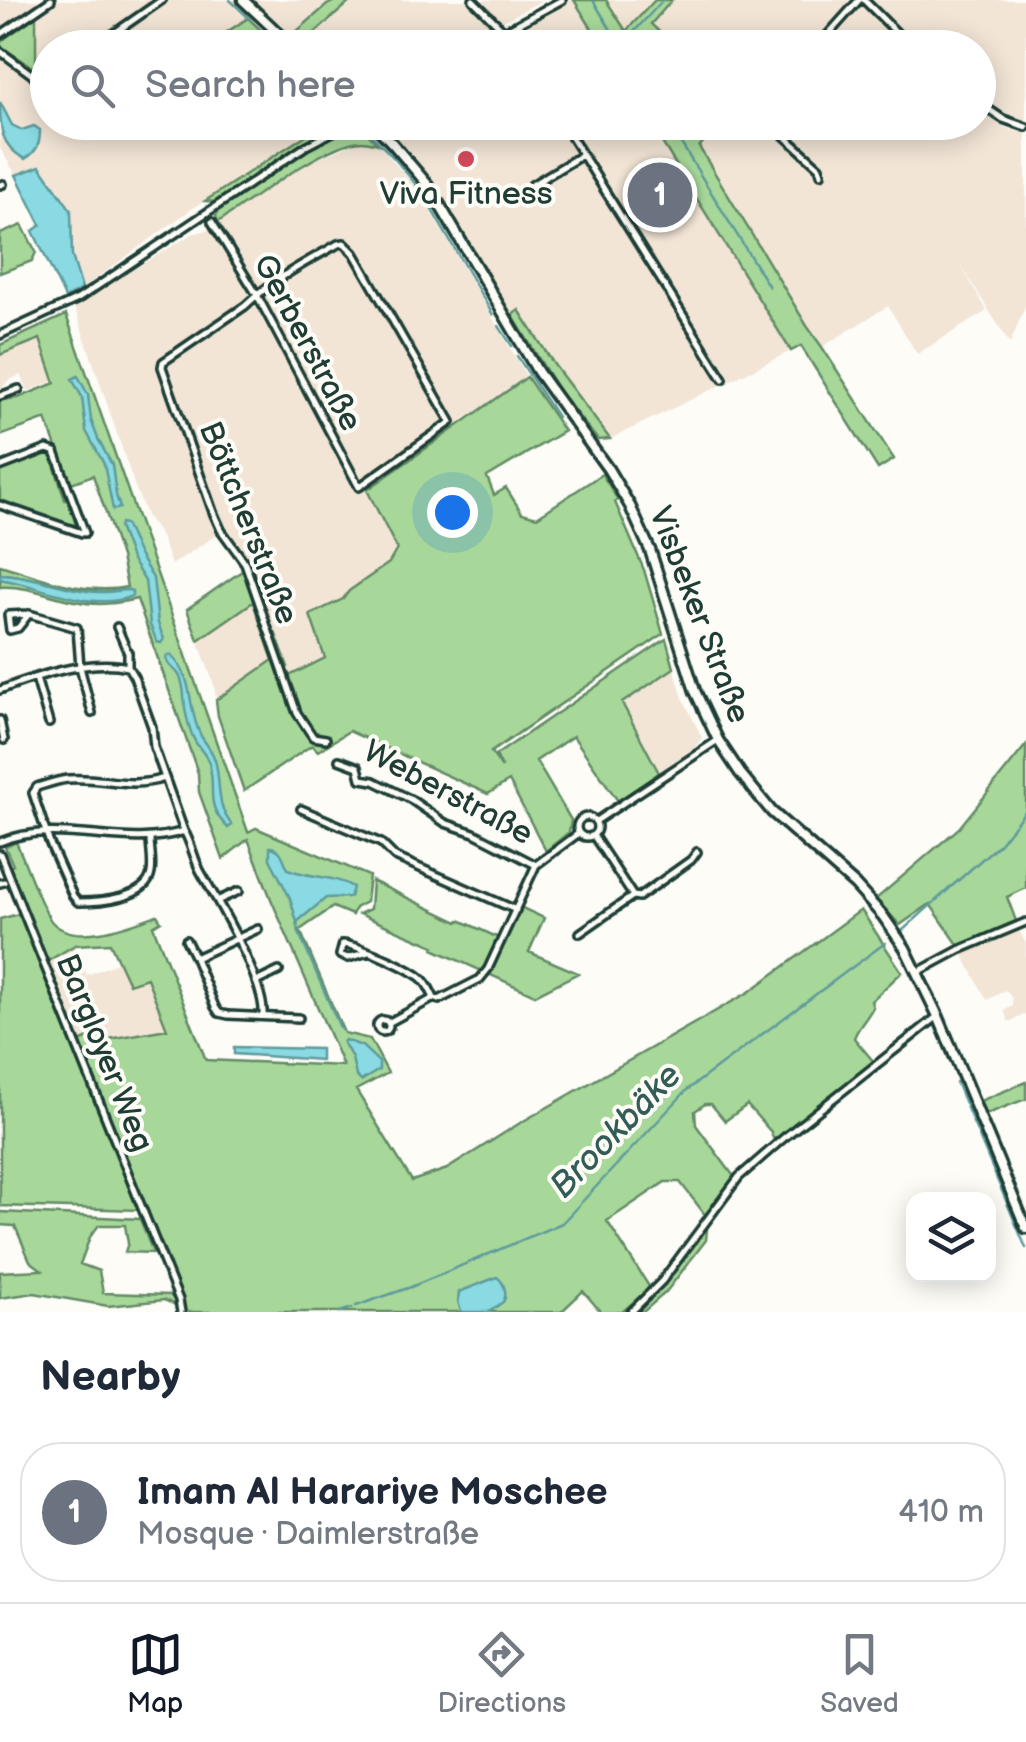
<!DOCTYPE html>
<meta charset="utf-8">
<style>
:root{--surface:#fff;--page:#f6f6f7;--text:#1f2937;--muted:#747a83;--line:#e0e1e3;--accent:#111827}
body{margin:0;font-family:"Balsamiq Sans",sans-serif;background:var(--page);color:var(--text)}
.controls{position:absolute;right:30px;bottom:30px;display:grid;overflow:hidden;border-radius:20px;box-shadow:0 5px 25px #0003}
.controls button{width:90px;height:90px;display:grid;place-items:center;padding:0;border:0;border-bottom:2px solid var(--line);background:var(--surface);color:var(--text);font:50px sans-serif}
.you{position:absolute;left:452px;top:512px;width:35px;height:35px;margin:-25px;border:8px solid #fff;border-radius:50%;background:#1a73e8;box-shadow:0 0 0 15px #1a73e833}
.badge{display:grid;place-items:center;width:65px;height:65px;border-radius:50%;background:var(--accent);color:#fff;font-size:32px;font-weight:700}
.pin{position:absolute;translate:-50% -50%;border:5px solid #fff;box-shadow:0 2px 10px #0006}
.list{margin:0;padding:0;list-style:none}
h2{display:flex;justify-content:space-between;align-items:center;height:130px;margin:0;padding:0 40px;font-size:42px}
h2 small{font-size:32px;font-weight:400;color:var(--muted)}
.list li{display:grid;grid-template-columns:65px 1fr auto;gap:30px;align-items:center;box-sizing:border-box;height:140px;margin:0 20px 20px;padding:0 20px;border:2px solid var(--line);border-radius:40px}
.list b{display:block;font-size:38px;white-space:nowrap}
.list p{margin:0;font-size:32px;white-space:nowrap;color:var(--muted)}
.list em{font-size:32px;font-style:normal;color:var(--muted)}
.icon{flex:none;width:55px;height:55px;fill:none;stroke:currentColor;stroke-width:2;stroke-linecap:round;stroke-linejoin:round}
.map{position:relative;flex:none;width:1026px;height:1312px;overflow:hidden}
.search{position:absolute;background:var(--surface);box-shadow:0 5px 25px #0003;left:30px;right:30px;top:30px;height:110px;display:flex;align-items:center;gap:25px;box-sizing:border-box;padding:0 35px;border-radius:55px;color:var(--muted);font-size:38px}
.sheet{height:290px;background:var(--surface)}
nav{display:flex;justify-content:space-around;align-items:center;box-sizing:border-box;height:140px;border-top:2px solid var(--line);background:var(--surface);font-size:28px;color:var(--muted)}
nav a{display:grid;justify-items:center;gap:5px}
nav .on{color:var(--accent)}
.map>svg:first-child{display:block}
</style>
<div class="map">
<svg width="1026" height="1312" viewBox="0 0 1026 1312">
<rect width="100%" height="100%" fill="#fdfcf7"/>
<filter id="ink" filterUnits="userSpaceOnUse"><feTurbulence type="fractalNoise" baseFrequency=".01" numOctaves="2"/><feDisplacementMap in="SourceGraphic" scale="20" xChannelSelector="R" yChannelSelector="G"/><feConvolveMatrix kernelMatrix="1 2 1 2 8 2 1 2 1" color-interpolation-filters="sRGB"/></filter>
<g filter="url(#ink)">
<!-- built -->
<path fill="#f2e5d6" d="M0,0h337l-10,5 -38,33 -33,-34 -8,14 -44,29 -156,1v74h140l3,4 6,-4 129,1 -56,37 -77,48 -111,81 -10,-33 -1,-46 -31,-44 -24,9 -16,-27z
M352,0h191l-90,47 -152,-1z
M569,0h5l29,47 -127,1z
M606,0h49l-29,32z
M672,0h354v123l-19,-6 -7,9 26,8v170l-16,40 -52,-83 29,50 -70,43 -29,-48 -66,41 -15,-21 -108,-179 21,-24 258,-1v-74l-303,-1 -25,-23z
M382,123h268l141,228 -181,88 -55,-73 -35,-55 -8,4 -82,-138 -18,-23z
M361,141l17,3 41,47 108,186 -78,52 -60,134 -40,28 -6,8 -33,16 15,42 -36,19 -13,-44h-3l-21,-59 1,-9 -15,-14 -14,-20 -53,35 -10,-28 -14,-20 -12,-30 -61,-181 118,-72 15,-4 99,-67z
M40,339l14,42 -26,10 -7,-16 -12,5 -9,10v-35z
M253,602l20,58 -57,40 -2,-15 -16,-45z
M674,668l9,30 19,40 -8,10 -35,25 -37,-70z
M1018,929l8,14v71l-17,8 -5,-11 8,-5v-7l-6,-9 -19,10 -25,-47z
M75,945l12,30 32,-13 10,22 18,-7 21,52 -59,10 -3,-8 -27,11 -31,-81z"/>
<!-- green -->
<path fill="#a7d899" stroke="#638a66" stroke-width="2.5" d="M337,0h15l-53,47 -10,-9 38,-33z
M574,0h32l20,31 29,-31h17l-21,24 24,23h-72z
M36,16v53l-36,-23v-4z
M248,18l29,27 -4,3 -69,-1z
M326,122l16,1 -38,20 -88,59 -11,-1z
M650,123h70l-21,24 108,179 15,21 72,112 -16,10 -77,-123 -10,5z
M360,126l18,18c-5,-1 -11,-3 -16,-3 -33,0 -114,61 -144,81l-2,-6 2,-5 104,-71z
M22,225l14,27 -4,9 -32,12v-39z
M519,310l36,56 55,73 -12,1 -38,-47 -48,-78z
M66,315l182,517 8,-4 113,48 -3,26 -11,6 -3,7 -19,-8 -33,23 44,103 26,6 18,34 -32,17 56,91 35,-12 73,-46 229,-131 112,-82 41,62 -31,29 2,6c-6,12 -15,19 -19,31l20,24 -96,75 -5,1 -2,-6 -24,-27 -22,16 -14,-17h-6l-10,7 1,14 39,53 -29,38 -26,-34h-15l-58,39 43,67 -28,24h-21l-18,-21 -22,21h-378l-104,-270 27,-11 3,8 58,-10 -20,-51 -18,6 -19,-41 -35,2 -27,16 -38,-94 3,-2 -8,-18 11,-5c8,16 26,69 36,80 23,25 78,3 105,-7l4,6 -8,5 53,134 137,6 -72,-167 -23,-60 -25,20 -24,-67 -1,-19 -61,-174c-19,4 -38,7 -57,3 -27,-4 -52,-17 -80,-15v-8l28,5 27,9 40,9 34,-12c-8,0 -17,2 -25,2 -35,0 -68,-17 -104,-18v-9c41,12 84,31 127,22l-6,-30 -28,-82 -24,9 -23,-65 -46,17v-36l18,-2 37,-15 -15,-44 -40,16v-10z
M527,377l37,54 -77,46 7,18 12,-7 16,25 15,4 65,-43 16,26 -3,2 29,68 19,64 -172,118 11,16 -6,-13 170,-116 8,29 -52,35 37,70 -41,28 -45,-65 -37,25 35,59 -2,12 -23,19 -37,-70 -21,13 -139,-63 -31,20 -6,-6 -68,46 -26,-75 -2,-16 57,-40 -20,-58 -55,38 -11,-31 55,-38 10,-2 21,63h2l13,35 -2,1 3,8 36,-18 -15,-43 33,-16 6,-8 40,-28 8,-14 -30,-59z
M46,452l5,3 14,45 3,1 7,21 -1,4 -74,-25v-31z
M1026,745v143l-19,9 9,24 -57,25 -29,-42 -30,21 -24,-26 83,-71z
M372,881l86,41 2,-2 45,21 15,-34 24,11 -15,34 49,21 -43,22 -102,-46 1,-3 -75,-32 11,-5z
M22,913l118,297 -140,-4v-287z
M1026,1082v17l-42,16 -4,-14z
M0,1212l140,7 13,34 -28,-1 3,-9 -3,-18h-26l-9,12 -10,27 19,7 4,22 67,2 6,7v3l-12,-5 -56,6 -74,-13 -34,5v-26l42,-2 -12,-9 -15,-35 -15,-1z
M704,1229h3l-1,11 -40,52 -23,20h-8l22,-21z"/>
<!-- water -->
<path fill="#89dae2" stroke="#5f9b9c" stroke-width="2.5" d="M0,102l12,23 10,5 12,-4 6,4c0,14 -3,22 -15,29 -25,-13 -25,-32 -25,-57z
M40,166l31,44 1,46 10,33 -17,9 -32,-67 8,-6 -25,-50z
M78,376l10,19 3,25 7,19 14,26 4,30 4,13 -7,2 -9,-46 -18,-33 -4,-34 -10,-18z
M121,523l4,1 14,31 14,23 5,45 6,16 -3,4 -4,-1 -7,-17 -5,-44 -14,-22 -12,-32z
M0,574c36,1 68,18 104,18 8,0 17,-2 25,-2l3,1v5c-38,17 -93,-11 -132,-17z
M171,655c25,25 15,52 30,81 6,10 13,16 15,28 5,23 0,42 16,61l-4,3c-25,-25 -11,-36 -19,-65 -3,-8 -8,-13 -13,-20 -5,-8 -8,-20 -10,-29 -3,-12 0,-27 -7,-39 -5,-8 -11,-7 -13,-18z
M270,847c12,1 13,12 18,22 21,9 45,6 65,18l-3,10 -24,1 -29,24 -7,-24 -20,-39z
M345,1040l17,6 17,16v8l-18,11 -5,-5 -4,-18 -9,-16z
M234,1047l87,2v11l-87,-6z
M497,1277c7,5 11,17 6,25l-14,10h-28l-3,-11 1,-9z"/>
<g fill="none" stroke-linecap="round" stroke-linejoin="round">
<!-- stream -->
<path stroke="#5f9b9c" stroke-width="2.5" d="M230,0l21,20
M594,2l28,46
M264,30l17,18
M621,46l42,-46
M491,48l8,-5
M668,122l101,165
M364,128l30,30 27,33 72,124
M499,326l13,20
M517,356l40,61
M297,922l2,11 42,97
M902,931l98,-88 26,-33
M956,1082l70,166
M356,1306l55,-19 151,-64 125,-133 198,-147
M340,1312l12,-4"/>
<!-- minor casing -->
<g stroke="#1f3d34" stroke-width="12">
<path id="minor" d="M473,0l31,31 11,17
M864,0l48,48
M0,35l51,-35
M93,48l69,-48
M473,48l89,-48
M816,48l43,-48
M0,51l43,32 5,-4
M978,102l25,17 23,8
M70,122l3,4
M562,122l161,257
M769,122l50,45 2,7
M0,185l3,-1
M528,195l4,-10 50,-30
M212,222l45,73 102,192 92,-65 -97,-169 -10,-10 -6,1c-32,18 -66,36 -93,62l-82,56 -1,5 51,145 8,18 24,33 52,150 16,24 13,2
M0,335l78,-36 228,-153 46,-24
M0,396l19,-7
M0,467l47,-18 8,3 30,81
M0,505l82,28
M29,614l-11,14 -8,2 -2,-15 21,-1 48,14 3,39 12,46
M117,627l11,26v14l6,10 18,50 2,20 30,84c8,13 10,30 18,43 17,29 64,110 61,142
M36,678l13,45
M0,690c35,-14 91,-32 128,-23
M0,720l4,20
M339,760l19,7 3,12 13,2 36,18 35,24 29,10 62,32
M301,809l80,34 14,14 121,53
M577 827a10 10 0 1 1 20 0a10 10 0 1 1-20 0Z
M596,821l122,-81
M593,835l40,61
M150,839c0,10 3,23 1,34 -4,26 -52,29 -73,29l-5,-6 -23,-52 -17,-51 4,-6c10,-3 20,-7 31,-8 37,-3 58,11 97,-1
M0,842c60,-25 123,9 184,-11
M0,854l166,414 13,32 2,12
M0,883l4,-1
M219,900l20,-9
M258,929l-63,29 20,49 4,6 9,2 71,3
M580,933l53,-37 6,1 52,-37 6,-8
M186,940l9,18
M368,952l-20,6 -8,-3 3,-11c17,2 62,22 77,33 7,5 10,13 14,21
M918,972l41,-22 67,-28
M256,982l23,-11
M377 1026a6 6 0 1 1 12 0a6 6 0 1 1-12 0Z
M388,1023l46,-25 5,2 41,-21 8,-10 48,-104 43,-32
M631,1312l31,-31 77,-104 47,-41 152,-120"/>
</g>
<!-- secondary casing -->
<g stroke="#1f3d34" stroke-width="15">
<path id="secondary" d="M243,0l51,48
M372,122l21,22 35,41 110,187 70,97 22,37 20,44 45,141 23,49 22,33 32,39 83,73 28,31 22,32 33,68 88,212"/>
</g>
<!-- minor -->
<use href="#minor" stroke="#fdfcf7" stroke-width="5"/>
<!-- secondary -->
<use href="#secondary" stroke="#fdfcf7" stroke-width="8"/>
</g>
</g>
<!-- markers -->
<circle fill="#d1495b" stroke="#fdfcf7" stroke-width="4" cx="466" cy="159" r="10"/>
<g text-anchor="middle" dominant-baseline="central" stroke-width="8" stroke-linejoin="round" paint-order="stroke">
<!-- poi labels -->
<g font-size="32" fill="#1f3d34" stroke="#fdfcf7">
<text x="466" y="194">Viva Fitness</text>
</g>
<!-- street labels -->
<g font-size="32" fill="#1f3d34" stroke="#fdfcf7">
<text transform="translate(307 343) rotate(62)">Gerberstraße</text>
<text transform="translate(248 523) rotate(68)">Böttcherstraße</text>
<text transform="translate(699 615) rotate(69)">Visbeker Straße</text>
<text transform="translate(448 793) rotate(28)">Weberstraße</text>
<text transform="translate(104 1053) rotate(68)">Bargloyer Weg</text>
</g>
<!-- water labels -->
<g font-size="35" font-style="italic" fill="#345c57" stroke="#fdfcf7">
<text transform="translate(616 1131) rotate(-46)">Brookbäke</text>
</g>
</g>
</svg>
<div class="controls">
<button><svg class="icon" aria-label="layers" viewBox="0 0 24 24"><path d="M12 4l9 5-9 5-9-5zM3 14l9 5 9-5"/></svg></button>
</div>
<div class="you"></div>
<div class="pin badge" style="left:660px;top:195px;background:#6b7280">1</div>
<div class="search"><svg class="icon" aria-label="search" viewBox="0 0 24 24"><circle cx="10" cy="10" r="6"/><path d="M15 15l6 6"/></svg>Search here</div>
</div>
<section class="sheet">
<h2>Nearby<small></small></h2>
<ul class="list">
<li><span class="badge" style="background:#6b7280">1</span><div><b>Imam Al Harariye Moschee</b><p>Mosque · Daimlerstraße</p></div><em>410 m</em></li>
</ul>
</section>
<nav>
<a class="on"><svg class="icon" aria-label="map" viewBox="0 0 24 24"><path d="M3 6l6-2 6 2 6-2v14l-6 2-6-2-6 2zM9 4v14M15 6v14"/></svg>Map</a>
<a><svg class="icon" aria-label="directions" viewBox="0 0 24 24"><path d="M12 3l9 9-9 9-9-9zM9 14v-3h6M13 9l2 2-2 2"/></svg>Directions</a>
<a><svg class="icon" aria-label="saved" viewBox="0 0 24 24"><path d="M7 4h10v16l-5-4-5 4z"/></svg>Saved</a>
</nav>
